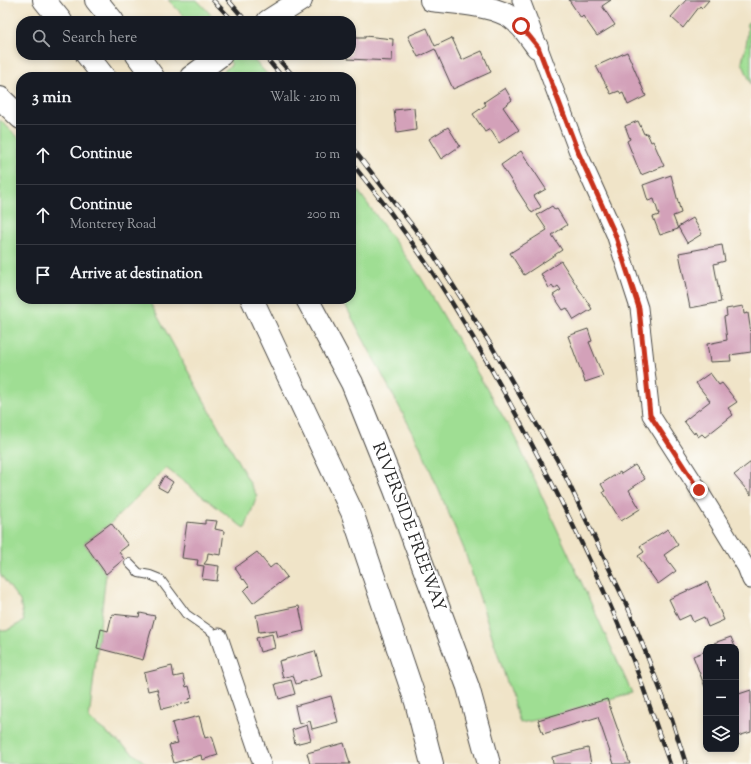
<!DOCTYPE html>
<meta charset="utf-8">
<style>
:root{--surface:#171b24;--page:#20242c;--text:#f1f3f6;--muted:#9ea1a6;--line:#363941}
body{margin:0;font-family:"Sorts Mill Goudy",serif;background:var(--page);color:var(--text)}
.controls{position:absolute;right:12px;bottom:12px;display:grid;overflow:hidden;border-radius:8px;box-shadow:0 2px 6px #0003}
.controls button{width:36px;height:36px;display:grid;place-items:center;padding:0;border:0;border-bottom:1px solid var(--line);background:var(--surface);color:var(--text);font:20px sans-serif}
.stop{position:absolute;width:12px;height:12px;margin:-9px;border:3px solid #c8321e;border-radius:50%;background:#fff}
.stop.end{background:#c8321e;border-color:#fff;box-shadow:0 1px 4px #0008}
.list{margin:0;padding:0;list-style:none}
h2{display:flex;justify-content:space-between;align-items:center;height:52px;margin:0;padding:0 16px;font-size:17px}
h2 small{font-size:13px;font-weight:400;color:var(--muted)}
.list li{display:grid;grid-template-columns:26px 1fr auto;gap:12px;align-items:center;box-sizing:border-box;height:60px;padding:0 16px;border-top:1px solid var(--line)}
.list b{display:block;font-size:15px;white-space:nowrap}
.list p{margin:0;font-size:13px;white-space:nowrap;color:var(--muted)}
.list em{font-size:13px;font-style:normal;color:var(--muted)}
.icon{flex:none;width:22px;height:22px;fill:none;stroke:currentColor;stroke-width:2;stroke-linecap:round;stroke-linejoin:round}
.map{position:relative;flex:none;width:751px;height:764px;overflow:hidden}
.search{position:absolute;background:var(--surface);box-shadow:0 2px 6px #0003;left:16px;top:16px;width:340px;height:44px;display:flex;align-items:center;gap:10px;box-sizing:border-box;padding:0 14px;border-radius:16px;color:var(--muted);font-size:15px}
.panel{position:absolute;background:var(--surface);box-shadow:0 2px 6px #0003;left:16px;top:72px;width:340px;height:232px;border-radius:16px}
.map>svg:first-child{display:block}
</style>
<div class="map">
<svg width="751" height="764" viewBox="0 0 751 764">
<rect width="100%" height="100%" fill="#fdfcf7"/>
<filter id="ink" filterUnits="userSpaceOnUse"><feTurbulence type="fractalNoise" baseFrequency=".025" numOctaves="2"/><feDisplacementMap in="SourceGraphic" scale="8" xChannelSelector="R" yChannelSelector="G"/><feConvolveMatrix kernelMatrix="1 2 1 2 8 2 1 2 1" color-interpolation-filters="sRGB"/></filter>
<filter id="wash" filterUnits="userSpaceOnUse"><feTurbulence type="fractalNoise" baseFrequency=".012" numOctaves="4" result="noise"/><feDisplacementMap in="SourceGraphic" scale="16" xChannelSelector="R" yChannelSelector="G"/><feGaussianBlur stdDeviation="0.9" result="paint"/><feColorMatrix in="noise" values="0 0 0 0 0 0 0 0 0 0 0 0 0 0 0 0 0 1.4 0 .05"/><feComposite in="paint" operator="in"/></filter>
<g filter="url(#wash)">
<rect width="100%" height="100%" fill="#f0e4c8"/>
<!-- green -->
<path fill="#9fde93" stroke="#65845f" d="M168,0h29l20,21h-28z
M748,22l3,1v61l-9,-22 5,-22z
M223,55h26l21,22h-53l15,-13z
M0,120l21,20v159h127l109,197 -12,33 -79,-61 -55,55 -27,20 22,31 -17,145 58,45h-147v-135l6,2 18,-10 -4,-20 -20,-27z
M351,181l69,95 94,159 118,258c-38,9 -74,24 -112,30l-56,-174 -45,-105 -77,-145h9z"/>
<g id="blocks">
<!-- building -->
<path fill="#d3a1b9" d="M569,0h42l-9,6 13,19 -18,11 -14,-20 -2,2z
M686,0h23l-7,8 -2,-2 -17,22 -12,-11z
M427,28l8,18 17,-8 10,22 20,-9 9,21 -38,17 -18,-40 -17,8 -10,-21z
M351,34h5v4h9v-2l28,3 -1,22 -44,-2v-4h3z
M627,52l19,44 -18,9 -5,-12 -2,1 -2,-3 -8,3 -15,-28z
M505,88l7,12 -9,7 16,23 -20,13 -9,-14 -5,3 -12,-18 13,-9 -2,-3z
M414,108l2,22 -19,3 -3,-23z
M638,121l6,13 3,-1 4,9 2,-1 11,25 -23,9 -14,-34 3,-2 -5,-13z
M448,127l12,19 -19,13 -12,-20z
M521,151l25,38 -12,7 7,11 -9,6 -31,-48z
M671,175l10,38 -8,3 5,13 -18,6 -7,-18 6,-2 -5,-16 -6,2 -5,-16z
M552,206l3,4 2,-1 10,16 -15,10 10,15 -38,25 -14,-22 37,-23 -10,-15z
M693,218l9,16 -15,9 -9,-16z
M722,245l3,16 -11,3 7,38 -31,6 -11,-55z
M561,261l31,48 -18,11 -7,-12 -4,2 -10,-15 8,-5 -3,-4 -4,3 -2,-3 -3,2 -8,-14z
M743,306l1,8 4,-1 3,20v19l-21,3 1,6 -21,1 -3,-18 20,-4 -3,-23 3,-1 -1,-7z
M588,329l4,12 -3,1 14,34 -18,6 -17,-46z
M710,373l9,12 3,-2 15,19 -9,6 5,7 -28,22 -3,-3 -4,3 -3,-5 -1,2 -10,-13 26,-20 -14,-18z
M751,462v33l-17,-20z
M635,465l10,14 -16,11 11,19 -19,12 -18,-29 2,-1 -4,-7 19,-12 1,2z
M164,476l9,6 -6,10 -9,-5z
M205,520l12,1 -2,8 9,2 -3,24 -13,-2 -1,7 -3,4 15,2 -2,15 -15,-2 2,-13 -7,-1 1,-5 -16,-2 5,-36 18,2z
M111,523l17,22 -9,7 5,7 -18,15 -22,-31z
M668,529l10,16 -14,10 12,16 -18,13 -20,-28 6,-4 -4,-6z
M257,552l13,16 6,-5 11,14 -34,26 -9,-12 5,-5 -5,-7 -1,1 -8,-12z
M707,582l17,38 -16,7 -4,-10 -11,5 -3,-7 -11,5 -10,-21z
M299,606l5,25 -26,6 -2,-7 -17,2 -3,-17z
M140,613l15,3 -12,44 -46,-12 4,-19 7,2 4,-17 27,3z
M272,634l3,14 -15,4 -4,-14z
M731,637l4,10h-20l-1,-4z
M315,651l7,25 -26,8 -3,-9 -10,3 -4,-17z
M706,651v36h-1l-12,-31z
M172,666l2,11 9,-2 3,12 3,-1 3,12 -3,1 1,3 -28,7 -5,-20 -9,2 -4,-18z
M291,680l4,14 -16,5 -4,-15z
M751,690v42l-13,4 -2,-5v-36z
M331,696l7,26 -26,7 -2,-8 -11,3 -4,-18z
M607,699l23,65h-16l-16,-47 -55,17 -5,-14z
M199,716l6,22 7,-2 6,19 -16,5 -1,-5 -27,8 -5,-18 9,-2 -6,-20z
M307,725l4,15 -16,4 -3,-14z
M344,743l6,21h-40l-3,-11z
M588,748l3,16h-38l-1,-7z"/>
</g>
</g>
<g filter="url(#ink)">
<use href="#blocks" fill-opacity="0" stroke="#494743" stroke-width="1"/>
<g fill="none" stroke-linecap="round" stroke-linejoin="round">
<!-- lane casing -->
<g stroke="#494743" stroke-width="10">
<path id="lane" d="M129,563l10,10 11,2 10,4 26,35 33,23"/>
</g>
<!-- street casing -->
<g stroke="#494743" stroke-width="19">
<path id="street" d="M521,0l57,152 37,82 24,74 12,107 48,75 47,77 5,13
M219,637l43,127"/>
</g>
<!-- secondary casing -->
<g stroke="#494743" stroke-width="24">
<path id="secondary" d="M431,0c25,3 54,4 76,15 13,7 22,21 30,32
M268,21l33,-21
M191,77l30,-22
M0,98l21,20"/>
</g>
<!-- highway casing -->
<g stroke="#494743" stroke-width="24">
<g id="highway">
<path d="M44,0l17,21"/>
<path d="M96,0l17,21"/>
<path d="M87,55l17,22"/>
<path d="M137,55l16,22"/>
<path d="M252,299l100,213 64,190 16,62"/>
<path id="s1" d="M307,299l45,84 43,107 73,197 21,77"/>
</g>
</g>
<!-- lane -->
<use href="#lane" stroke="#fff" stroke-width="8"/>
<!-- street -->
<use href="#street" stroke="#fff" stroke-width="17"/>
<!-- secondary -->
<use href="#secondary" stroke="#fff" stroke-width="22"/>
<!-- highway -->
<use href="#highway" stroke="#fff" stroke-width="22"/>
<!-- rail casing -->
<g stroke="#2b2b2b" stroke-width="4.5">
<path id="rail" d="M213,0l20,21
M228,0l18,21
M264,55l18,22
M275,55l19,22
M351,146l77,100 63,99 69,120 69,145 42,107 15,47
M351,162c15,20 32,39 46,60 51,68 93,142 132,217 38,72 74,145 104,221 13,34 24,69 37,104"/>
</g>
<!-- rail -->
<use href="#rail" stroke="#fdfcf7" stroke-width="3" stroke-dasharray="9" stroke-linecap="butt"/>
</g>
</g>
<g fill="none" stroke-linecap="round" stroke-linejoin="round" filter="url(#ink)">
<!-- route -->
<path stroke="#c8321e" stroke-width="5" d="M521,26l17,21 40,105 37,82 24,74 11,107 49,75"/>
</g>
<g text-anchor="middle" dominant-baseline="central" stroke-width="3" stroke-linejoin="round" paint-order="stroke">
<!-- street labels -->
<g font-size="17" fill="#2b2b2b" stroke="#fdfcf7">
<text stroke="none"><textPath href="#s1" startOffset="250">RIVERSIDE FREEWAY</textPath></text>
</g>
</g>
</svg>
<div class="controls">
<button>+</button>
<button>−</button>
<button><svg class="icon" aria-label="layers" viewBox="0 0 24 24"><path d="M12 4l9 5-9 5-9-5zM3 14l9 5 9-5"/></svg></button>
</div>
<div class="stop" style="left:521px;top:26px"></div>
<div class="stop end" style="left:699px;top:490px"></div>
<div class="search"><svg class="icon" aria-label="search" viewBox="0 0 24 24"><circle cx="10" cy="10" r="6"/><path d="M15 15l6 6"/></svg>Search here</div>
<section class="panel">
<h2>3 min<small>Walk · 210 m</small></h2>
<ul class="list">
<li><svg class="icon" aria-label="ahead" viewBox="0 0 24 24"><path d="M12 20V5M6 11l6-6 6 6"/></svg><div><b>Continue</b></div><em>10 m</em></li>
<li><svg class="icon" aria-label="ahead" viewBox="0 0 24 24"><path d="M12 20V5M6 11l6-6 6 6"/></svg><div><b>Continue</b><p>Monterey Road</p></div><em>200 m</em></li>
<li><svg class="icon" aria-label="arrive" viewBox="0 0 24 24"><path d="M6 21V4h12l-3 4 3 4H6"/></svg><div><b>Arrive at destination</b></div></li>
</ul>
</section>
</div>
